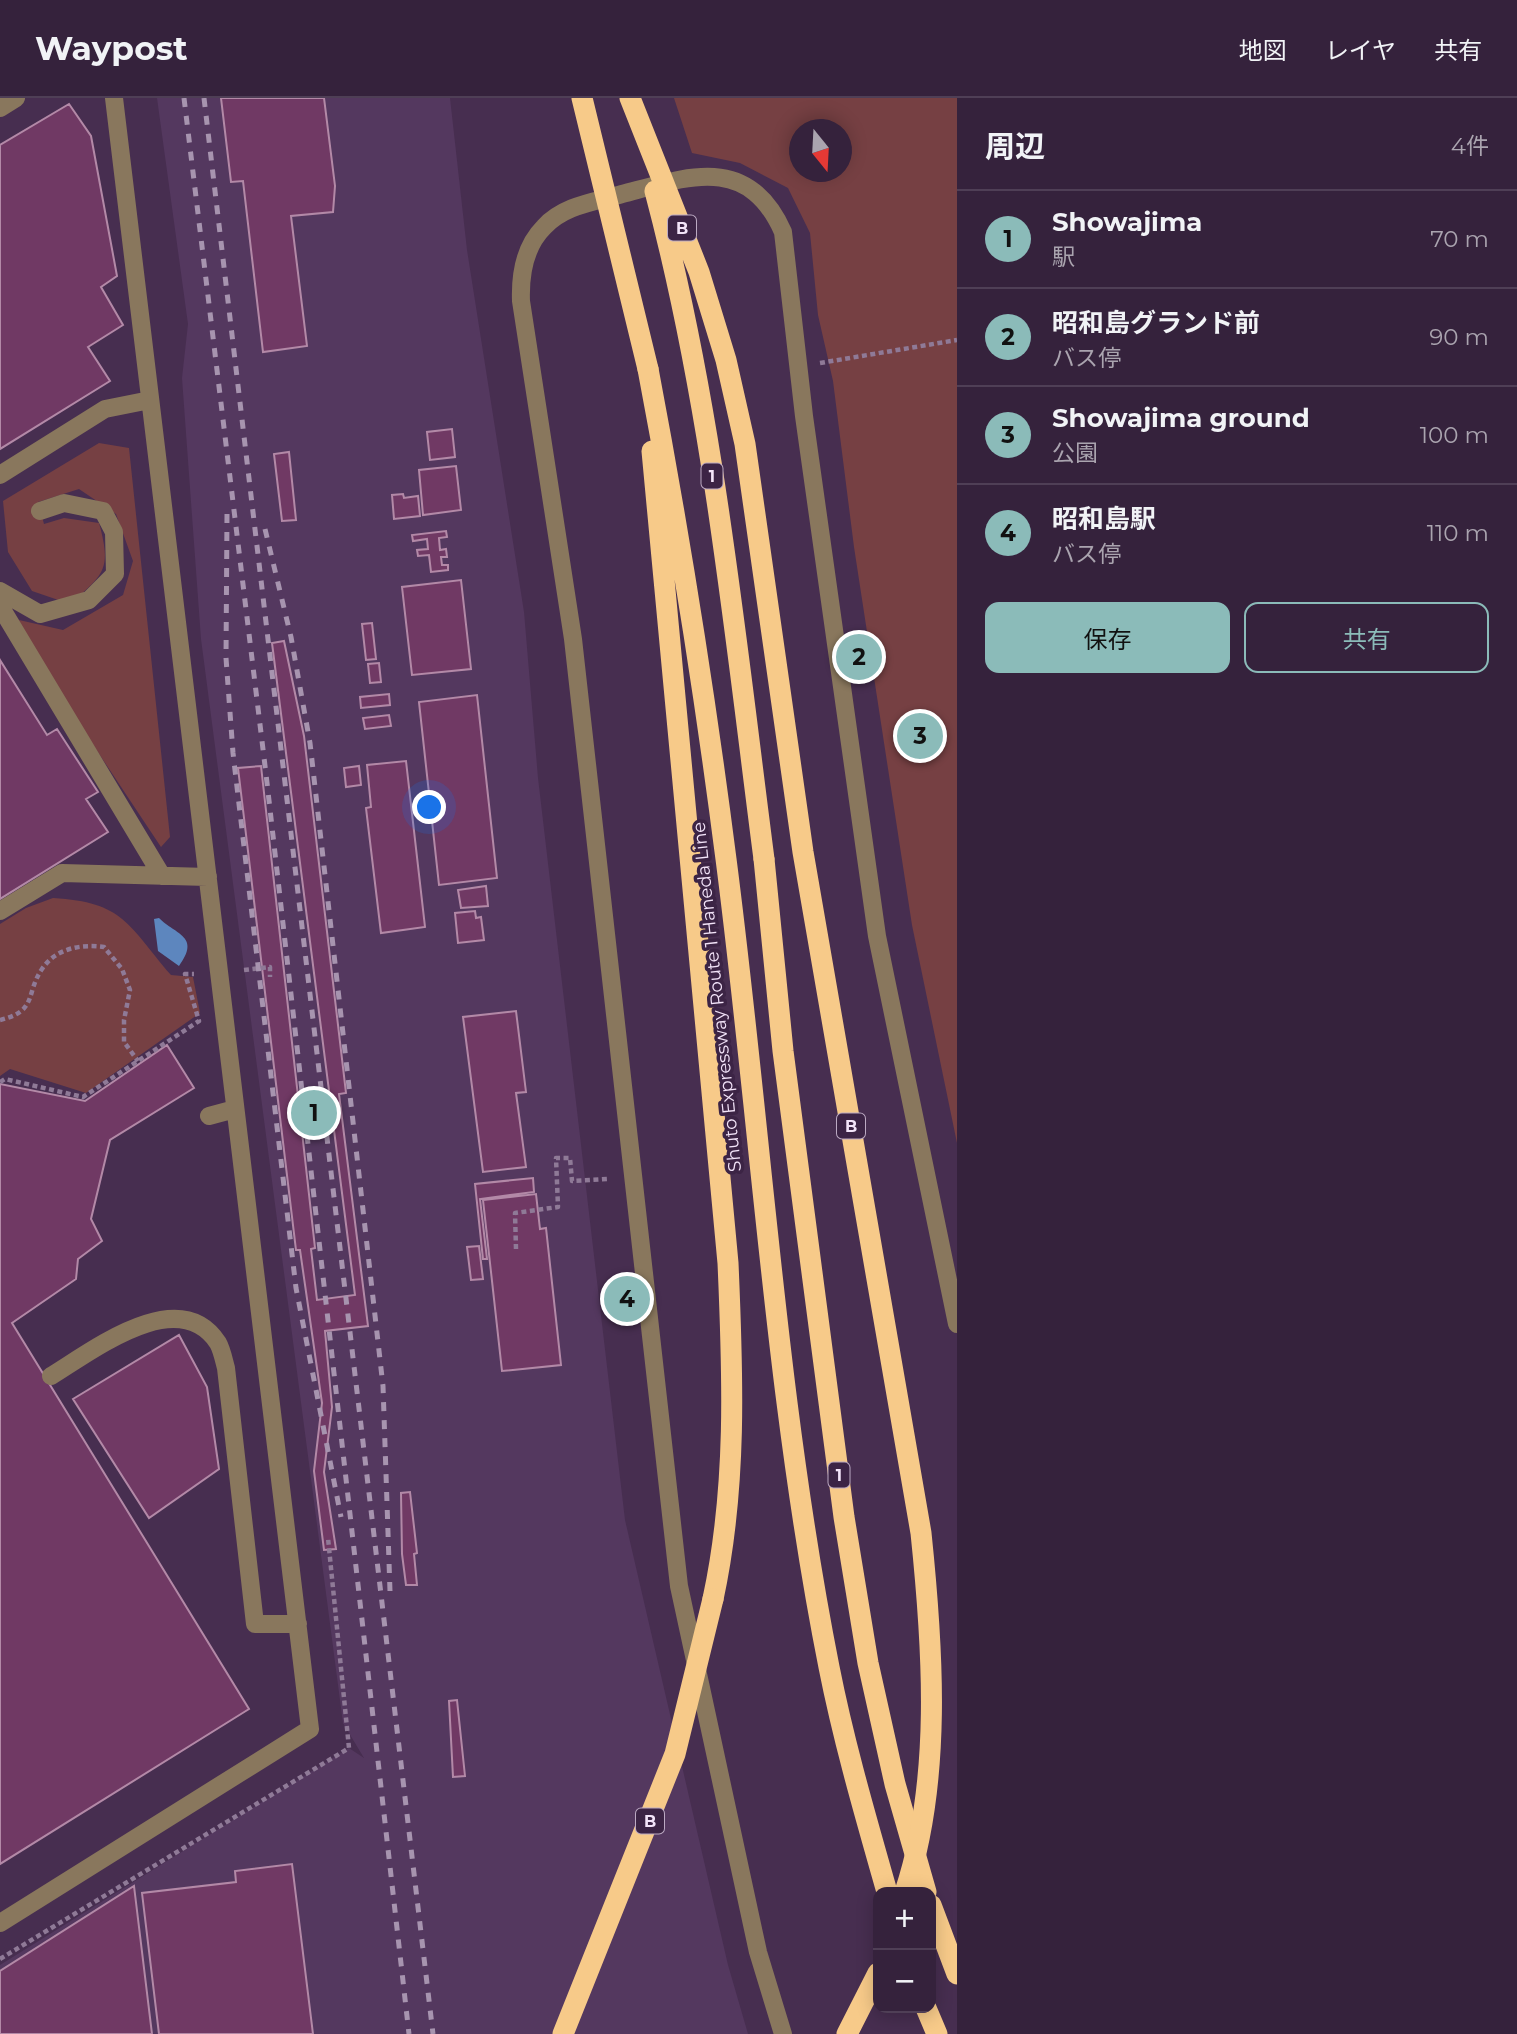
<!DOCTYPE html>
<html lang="ja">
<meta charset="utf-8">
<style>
:root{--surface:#35223c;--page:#3d2a43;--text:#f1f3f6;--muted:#aaa4af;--line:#4f3f56;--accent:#8bbbb9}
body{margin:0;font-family:Montserrat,"Noto Sans JP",sans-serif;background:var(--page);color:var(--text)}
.controls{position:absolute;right:21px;bottom:21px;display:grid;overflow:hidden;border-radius:14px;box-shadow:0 4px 18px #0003}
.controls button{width:63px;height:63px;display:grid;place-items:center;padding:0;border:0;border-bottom:2px solid var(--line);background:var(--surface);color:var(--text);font:35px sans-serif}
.compass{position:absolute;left:789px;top:21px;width:63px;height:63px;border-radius:50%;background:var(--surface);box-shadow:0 4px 18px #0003;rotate:162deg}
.you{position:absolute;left:430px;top:710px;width:24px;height:24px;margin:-18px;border:5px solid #fff;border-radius:50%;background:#1a73e8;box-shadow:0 0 0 10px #1a73e833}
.badge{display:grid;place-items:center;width:46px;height:46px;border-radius:50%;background:var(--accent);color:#111;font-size:23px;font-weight:700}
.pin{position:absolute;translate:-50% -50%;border:4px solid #fff;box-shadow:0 2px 7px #0006}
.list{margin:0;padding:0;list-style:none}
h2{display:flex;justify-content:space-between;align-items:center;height:91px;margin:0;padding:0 28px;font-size:30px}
h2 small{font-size:23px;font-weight:400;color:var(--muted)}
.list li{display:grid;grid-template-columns:46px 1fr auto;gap:21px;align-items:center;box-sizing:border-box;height:98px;padding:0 28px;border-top:2px solid var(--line)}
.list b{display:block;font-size:26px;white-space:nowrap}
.list p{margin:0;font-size:23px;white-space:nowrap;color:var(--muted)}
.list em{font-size:23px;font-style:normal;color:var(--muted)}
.actions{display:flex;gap:14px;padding:21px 28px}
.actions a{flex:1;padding:16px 0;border:2px solid var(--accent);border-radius:14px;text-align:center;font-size:24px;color:var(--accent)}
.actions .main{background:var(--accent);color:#111}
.map{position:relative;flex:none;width:957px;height:1936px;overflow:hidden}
header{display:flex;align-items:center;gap:42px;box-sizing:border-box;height:98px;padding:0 35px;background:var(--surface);border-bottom:2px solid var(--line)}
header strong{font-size:33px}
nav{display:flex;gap:38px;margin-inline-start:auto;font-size:24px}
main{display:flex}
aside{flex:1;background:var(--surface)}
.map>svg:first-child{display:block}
</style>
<header>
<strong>Waypost</strong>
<nav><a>地図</a><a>レイヤ</a><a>共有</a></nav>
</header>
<main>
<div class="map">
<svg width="957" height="1936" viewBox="0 0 957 1936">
<rect width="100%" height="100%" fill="#472e50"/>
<!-- built -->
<path fill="#54385f" d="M157,0h293l17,152 57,362 14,166 87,742 103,445 20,69h-748v-69l349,-217 15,10 -21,-35 -142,-1084 -19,-261 6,-54z"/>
<!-- green -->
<path fill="#764043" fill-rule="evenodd" d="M674,0h283v1045l-45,-218 -58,-378 -21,-166 -15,-66 -8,-82 -22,-45 -48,-25 -48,-10zM800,32h42v42h-42z
M99,345l30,5 41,389 -9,10 -135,-203 -7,-24 44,10 60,-35 10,-34 -17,-47 -37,-25 -41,13 6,22 20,-6 35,5c13,47 5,51 -29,81l-38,-13 -24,-39 -5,-51z
M53,800c71,4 75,27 118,77l22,2 7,36 -114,80 -76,-24 -10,7v-152l26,-16z"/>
<!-- water -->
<path fill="#5d86be" d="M159,820c17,17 42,18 20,48l-21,-15 -4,-32z"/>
<!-- building -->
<path fill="#703964" stroke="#b389a7" stroke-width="2" d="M221,0h103l11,88 -2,26 -42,4 16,130 -44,6 -20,-171 -12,1z
M69,6l22,32 26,140 -16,11 22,38 -35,22 22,34 -110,68v-304z
M452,331l3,28 -25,3 -3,-28z
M289,354l7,68 -14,1 -8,-67z
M456,368l5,44 -38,5 -4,-45z
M403,396l1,4 14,-2 2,20 -26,3 -2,-24z
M446,433l1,6 -8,1 1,12 6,-1 1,8h-6l1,8h6v5l-17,2 -2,-17 -11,1 -1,-6 11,-1 -1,-10 -14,2 -1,-6z
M461,482l10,89 -59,6 -10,-88z
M372,525l4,36 -10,1 -4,-36z
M284,543l20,95 42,357 -7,1 29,232 -43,5 7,76 -8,65 12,77 -12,1 -10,-79 8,-68 -22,-153h-4l-58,-482 23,-2 54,482 -4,1 6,51 38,-5 -83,-652z
M0,562l47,75 10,-6 41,63 -12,7 22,33 -108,67z
M379,565l2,19 -11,1 -2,-19z
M389,596l1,11 -29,3 -1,-11z
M477,597l20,183 -58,7 -20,-183z
M389,617l2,11 -26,3 -2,-11z
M406,663l19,166 -44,6 -15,-125 5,-1 -4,-42z
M359,668l2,19 -15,2 -2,-19z
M486,788l2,20 -27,2 -3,-18z
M475,813l1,7 5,-1 3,23 -26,3 -3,-30z
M516,913l10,81 -10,1 10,74 -43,5 -20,-155z
M167,947l27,43 -84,52 -19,79 11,22 -24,18 -2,20 -64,44 237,386 -249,155v-780l85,17z
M533,1080l1,14 -54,7 7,60h-4l-8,-75z
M536,1096l4,35 6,-1 15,137 -59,6 -19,-171z
M479,1148l4,33 -12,1 -4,-33z
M179,1237l28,52 12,82 -70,49 -76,-119z
M410,1394l7,61 -3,1 3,31h-11l-4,-31 -1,-61z
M457,1602l8,76 -12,1 -4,-76z
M292,1766l21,170h-154l-17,-141 94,-11 -1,-11z
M134,1788l18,148h-152v-63z"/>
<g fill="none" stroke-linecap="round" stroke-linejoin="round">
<!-- path -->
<path stroke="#8f7a97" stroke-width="4.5" stroke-dasharray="5 3.5" stroke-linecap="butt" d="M820,265l137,-23
M244,872l26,-3v10
M0,922c38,-9 25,-26 42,-51 14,-21 39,-25 62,-22l18,22 8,21 -6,30v22l14,19
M0,984l5,-3 78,18 116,-76 -14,-47h9
M516,1151l-1,-36 43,-6 -2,-49h14l2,23 36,-2
M0,1861l349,-211 -21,-210"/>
<!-- minor -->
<path stroke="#89775d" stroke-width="18" d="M0,10l16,-10
M0,377l105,-66 45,-9
M0,493l40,23 49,-14 26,-26 -1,-42 -11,-21 -39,-8 -24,8
M0,508l162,270
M0,813l62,-38 146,4
M209,1018l26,-7
M51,1278c41,-25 128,-93 167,-33 4,7 6,18 8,25l29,256h43
M0,1825l310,-194 -196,-1631
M783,1936l-25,-82 -79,-366 -106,-947 -52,-338c-1,-27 3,-54 23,-74 20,-22 51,-25 78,-33 65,-17 126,-41 161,38l21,184 73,520 80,388"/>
<!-- highway -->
<path stroke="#f7ca89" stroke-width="21" d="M648,271c31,163 57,326 78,490 35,270 50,541 103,808 15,76 37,151 58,225
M652,353l76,812c5,113 9,225 -15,336
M764,761l19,192 61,466 24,146 27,121 31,108
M931,1807l26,69
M926,1910l11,26
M847,1936l31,-61"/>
<!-- rail -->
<path stroke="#a794af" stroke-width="5" stroke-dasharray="9 9" stroke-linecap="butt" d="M184,0l82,676 143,1260
M204,0l229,1936
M227,416l-1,144 7,95 63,535 45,229
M265,431l26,108 19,106 73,643 7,205"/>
<!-- highway-bridge -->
<path stroke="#f7ca89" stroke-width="21" d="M582,0l66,271
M630,0l69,174 27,88 19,84 58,408 118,681c12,115 21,247 -16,359
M655,93c58,218 80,445 109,668
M563,1936l112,-280 38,-155"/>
</g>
<g text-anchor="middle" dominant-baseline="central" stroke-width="7" stroke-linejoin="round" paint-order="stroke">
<!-- shield labels -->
<g fill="#3c2445" stroke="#bcaac3" stroke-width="2">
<rect x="668" y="117.5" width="28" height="25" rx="5"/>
<rect x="701.5" y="365.5" width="21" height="25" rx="5"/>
<rect x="837" y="1015.5" width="28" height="25" rx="5"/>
<rect x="828.5" y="1364.5" width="21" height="25" rx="5"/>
<rect x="636" y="1710.5" width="28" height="25" rx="5"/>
</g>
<g font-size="16" font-weight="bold" fill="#f3e4f9">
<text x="682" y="130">B</text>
<text x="712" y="378">1</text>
<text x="851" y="1028">B</text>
<text x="839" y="1377">1</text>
<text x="650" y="1723">B</text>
</g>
<!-- street labels -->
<g font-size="18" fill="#f3e4f9" stroke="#3c2445">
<text transform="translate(717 899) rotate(-96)">Shuto Expressway Route 1 Haneda Line</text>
</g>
</g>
</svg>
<div class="controls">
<button>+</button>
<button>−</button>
</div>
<svg class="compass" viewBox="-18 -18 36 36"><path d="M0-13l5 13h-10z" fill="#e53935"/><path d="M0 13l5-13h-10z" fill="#aaa4af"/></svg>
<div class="you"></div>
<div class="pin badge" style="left:314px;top:1015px">1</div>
<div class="pin badge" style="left:859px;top:559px">2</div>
<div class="pin badge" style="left:920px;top:638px">3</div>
<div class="pin badge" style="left:627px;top:1201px">4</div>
</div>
<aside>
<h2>周辺<small>4件</small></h2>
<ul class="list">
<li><span class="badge">1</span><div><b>Showajima</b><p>駅</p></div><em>70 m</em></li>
<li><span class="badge">2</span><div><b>昭和島グランド前</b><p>バス停</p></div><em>90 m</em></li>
<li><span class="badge">3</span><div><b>Showajima ground</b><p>公園</p></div><em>100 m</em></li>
<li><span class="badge">4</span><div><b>昭和島駅</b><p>バス停</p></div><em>110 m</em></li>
</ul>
<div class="actions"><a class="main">保存</a><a>共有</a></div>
</aside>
</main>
